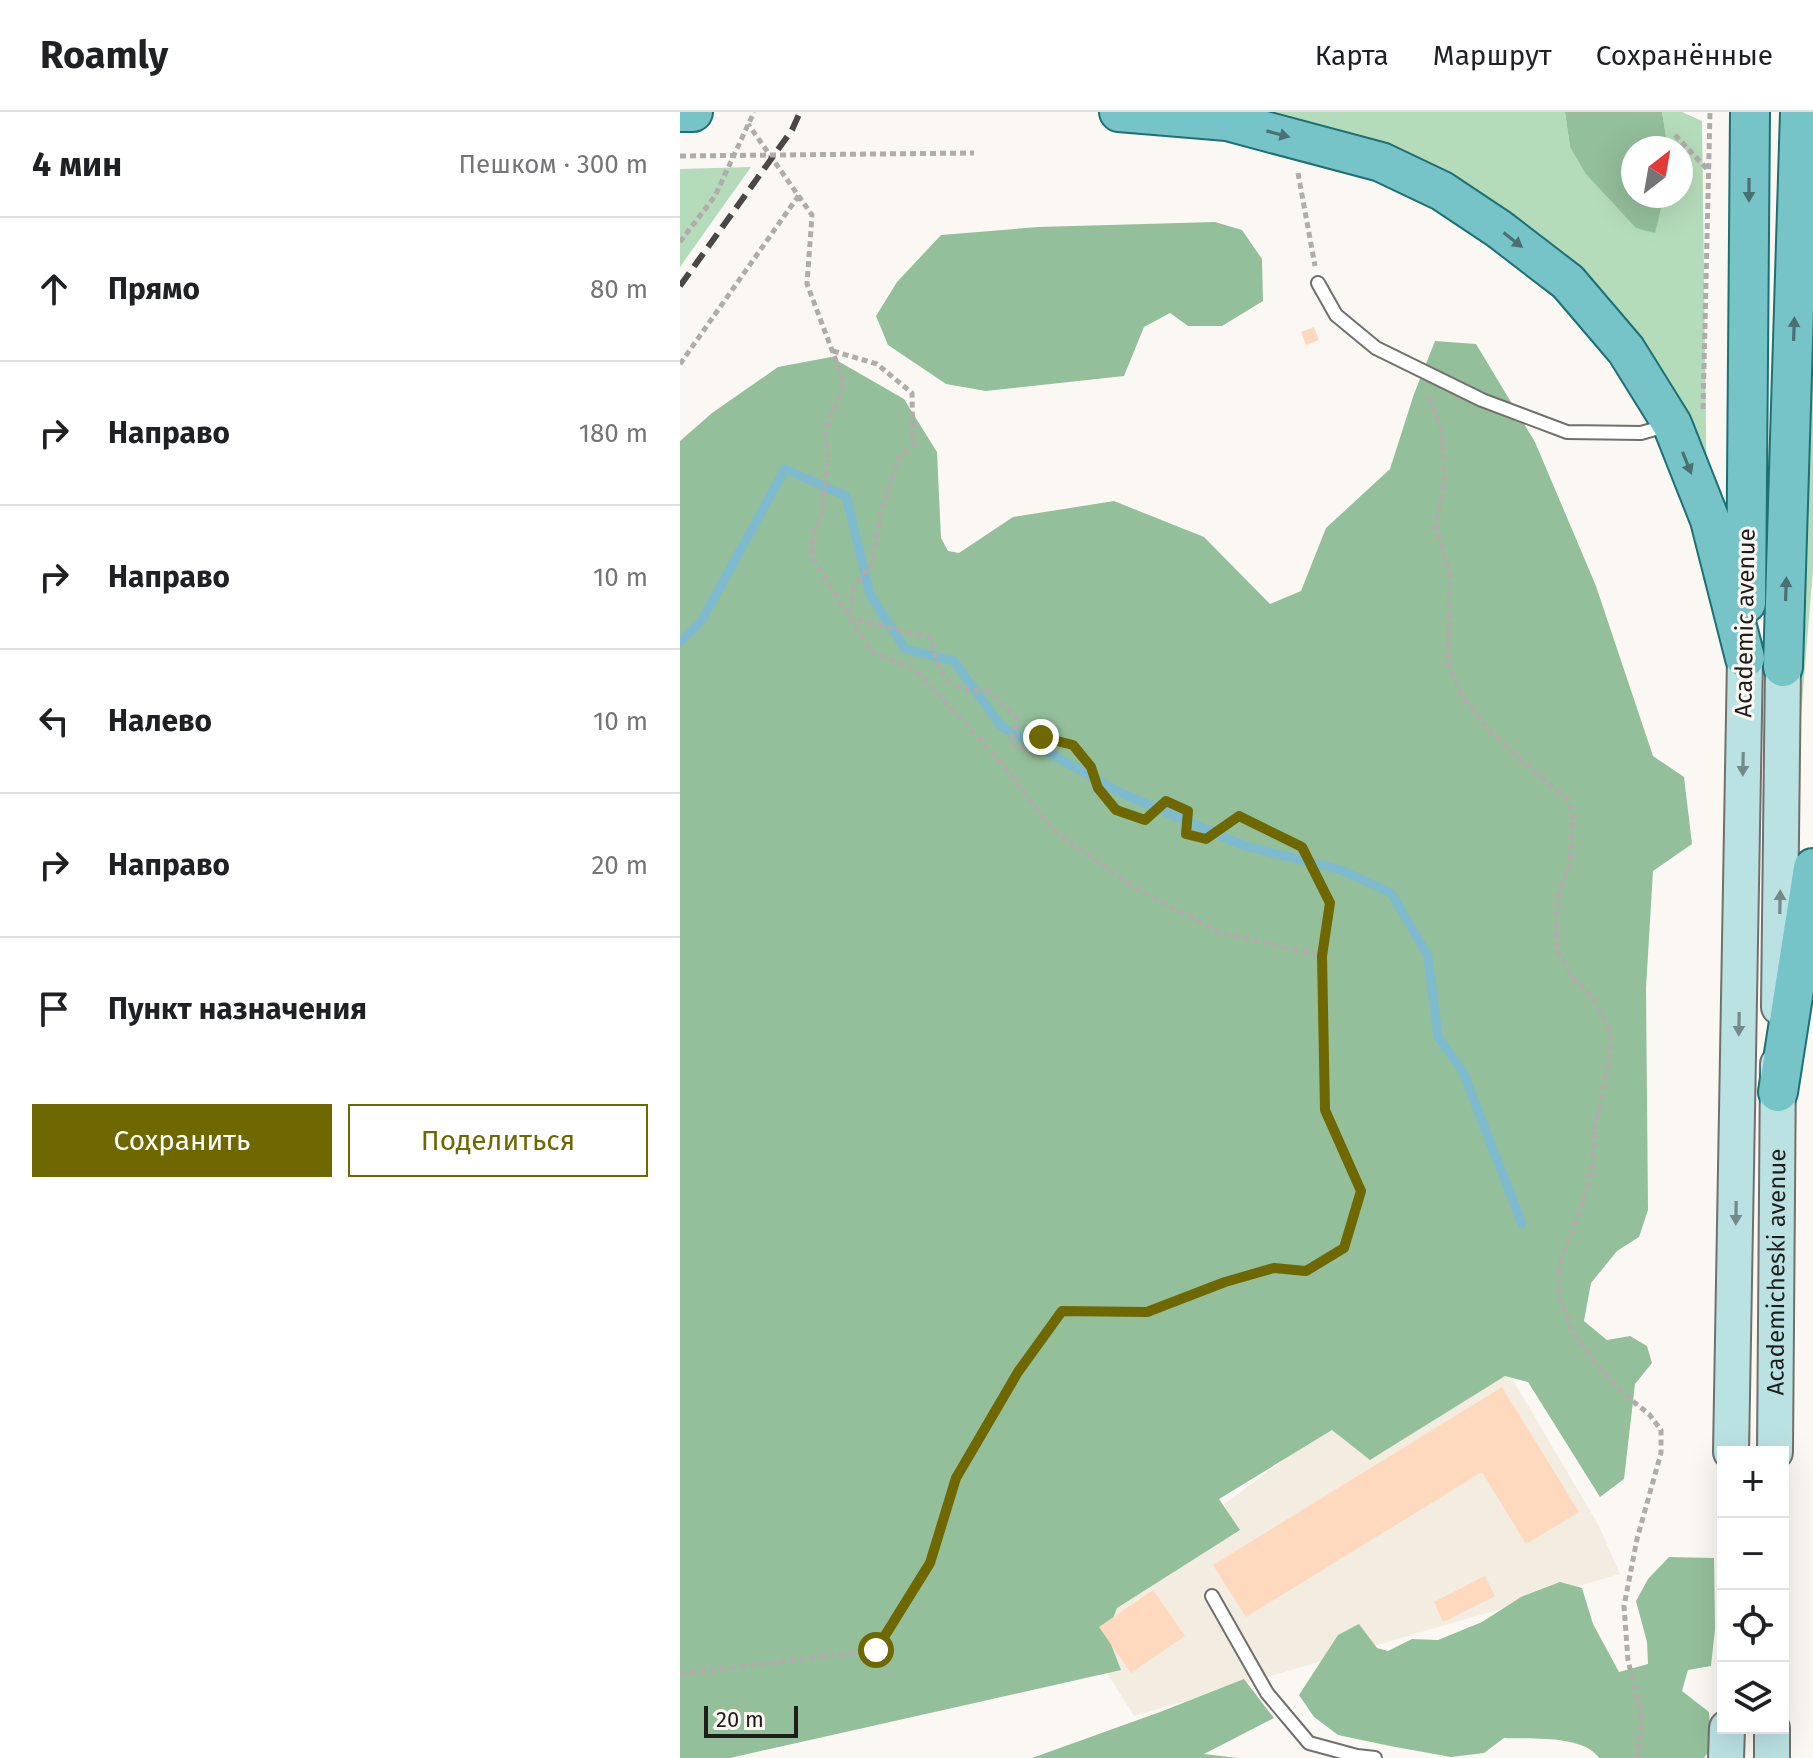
<!DOCTYPE html>
<html lang="ru">
<meta charset="utf-8">
<style>
:root{--surface:#fff;--page:#f2f2f2;--text:#202124;--muted:#757577;--line:#e0e0e0;--accent:#6f6800}
body{margin:0;font-family:"Fira Sans",sans-serif;background:var(--page);color:var(--text)}
.controls{position:absolute;right:24px;bottom:24px;display:grid;overflow:hidden;border-radius:0px;box-shadow:0 8px 32px #0002}
.controls button{width:72px;height:72px;display:grid;place-items:center;padding:0;border:0;border-bottom:2px solid var(--line);background:var(--surface);color:var(--text);font:40px sans-serif}
.compass{position:absolute;left:941px;top:24px;width:72px;height:72px;border-radius:50%;background:var(--surface);box-shadow:0 8px 32px #0002;rotate:31deg}
.scale{position:absolute;left:24px;bottom:20px;width:94px;box-sizing:border-box;padding-left:8px;border:4px solid #1e1d1b;border-top:0;font-size:22px;line-height:28px;white-space:nowrap;color:#1e1d1b;-webkit-text-stroke:6px #fbf8f4;paint-order:stroke}
.stop{position:absolute;width:24px;height:24px;margin:-18px;border:6px solid #6f6800;border-radius:50%;background:#fff}
.stop.end{background:#6f6800;border-color:#fff;box-shadow:0 2px 8px #0008}
.list{margin:0;padding:0;list-style:none}
h2{display:flex;justify-content:space-between;align-items:center;height:104px;margin:0;padding:0 32px;font-size:34px}
h2 small{font-size:26px;font-weight:400;color:var(--muted)}
.list li{display:grid;grid-template-columns:52px 1fr auto;gap:24px;align-items:center;box-sizing:border-box;height:144px;padding:0 32px;border-top:2px solid var(--line)}
.list b{display:block;font-size:30px;white-space:nowrap}
.list em{font-size:26px;font-style:normal;color:var(--muted)}
.actions{display:flex;gap:16px;padding:24px 32px}
.actions a{flex:1;padding:18px 0;border:2px solid var(--accent);border-radius:0px;text-align:center;font-size:28px;color:var(--accent)}
.actions .main{background:var(--accent);color:#fff}
.icon{flex:none;width:44px;height:44px;fill:none;stroke:currentColor;stroke-width:2;stroke-linecap:round;stroke-linejoin:round}
.map{position:relative;flex:none;width:1133px;height:1646px;overflow:hidden}
header{display:flex;align-items:center;gap:48px;box-sizing:border-box;height:112px;padding:0 40px;background:var(--surface);border-bottom:2px solid var(--line)}
header strong{font-size:38px}
nav{display:flex;gap:44px;margin-inline-start:auto;font-size:28px}
main{display:flex}
aside{flex:1;background:var(--surface)}
.map>svg:first-child{display:block}
</style>
<header>
<strong>Roamly</strong>
<nav><a>Карта</a><a>Маршрут</a><a>Сохранённые</a></nav>
</header>
<main>
<aside>
<h2>4 мин<small>Пешком · 300 m</small></h2>
<ul class="list">
<li><svg class="icon" aria-label="ahead" viewBox="0 0 24 24"><path d="M12 20V5M6 11l6-6 6 6"/></svg><div><b>Прямо</b></div><em>80 m</em></li>
<li><svg class="icon" aria-label="right" viewBox="0 0 24 24"><path d="M7 20v-9h11M14 6l5 5-5 5"/></svg><div><b>Направо</b></div><em>180 m</em></li>
<li><svg class="icon" aria-label="right" viewBox="0 0 24 24"><path d="M7 20v-9h11M14 6l5 5-5 5"/></svg><div><b>Направо</b></div><em>10 m</em></li>
<li><svg class="icon" aria-label="left" viewBox="0 0 24 24"><path d="M17 20v-9H6M10 6l-5 5 5 5"/></svg><div><b>Налево</b></div><em>10 m</em></li>
<li><svg class="icon" aria-label="right" viewBox="0 0 24 24"><path d="M7 20v-9h11M14 6l5 5-5 5"/></svg><div><b>Направо</b></div><em>20 m</em></li>
<li><svg class="icon" aria-label="arrive" viewBox="0 0 24 24"><path d="M6 21V4h12l-3 4 3 4H6"/></svg><div><b>Пункт назначения</b></div></li>
</ul>
<div class="actions"><a class="main">Сохранить</a><a>Поделиться</a></div>
</aside>
<div class="map">
<svg width="1133" height="1646" viewBox="0 0 1133 1646">
<rect width="100%" height="100%" fill="#fbf8f4"/>
<!-- built -->
<path fill="#f3ece1" d="M829,1261l90,153 21,48 -486,142 -55,-88 154,-107 -9,-17 118,-87 35,39z"/>
<!-- green -->
<path fill="#b4dbba" d="M576,0h309l5,35 84,86 10,-37h17v-48h-13l-6,-36h20l20,9 5,385 -39,-84 -123,-157z
M1133,0v457l-17,208z
M71,55l-71,100v-98z"/>
<!-- forest -->
<path fill="#94bf9b" d="M885,0h97l6,36h-35v48h31l-9,37 -19,-5 -50,-54 -16,-27z
M535,110l27,8 20,29 1,42 -41,25h-34l-18,-13 -26,14 -20,49 -138,15 -40,-7 -58,-39 -12,-29 21,-34 44,-47 97,-8z
M755,229l41,3 59,98 61,144 57,170 31,21 8,67 -39,27 -7,117 2,222 -9,27 -22,14 -26,32 -7,38 23,19 23,-4 17,10 5,17 -17,21 -11,95 -24,18 -72,-115 -23,-6 -135,84 -38,-30 -113,69 21,31 -123,78 -10,26 14,36 -391,88h-50v-1317l32,-28 66,-46 53,-10 73,42 33,53 4,86 7,13 11,2 54,-36 101,-16 90,36 66,67 31,-13 25,-63 64,-59 24,-75z
M989,1445l45,1 1,71 -4,37 -23,4 -6,21 27,21 3,35 -8,11h-105c-15,-23 -70,-19 -95,-20l-20,15 -33,4 -61,-11 -52,-11 -24,-18 -15,-22 39,-60 21,-11 18,24 11,3 24,-12 26,1 44,-18 39,-25 39,-15 22,6 11,36 26,48 29,-8 -1,-22 -11,-41 12,-22z
M564,1567l30,39 -70,36 34,4h-206l128,-46z"/>
<g fill="none" stroke-linecap="round" stroke-linejoin="round">
<!-- stream -->
<path stroke="#7ebbce" stroke-width="9" d="M0,530l22,-22 83,-151 61,27 24,98 35,55 49,12 47,65 118,66 126,54 96,24 50,23 37,63 10,81 25,35 59,152"/>
</g>
<!-- building -->
<path fill="#fed9be" d="M634,215l5,13 -13,5 -5,-13z
M822,1275l77,125 -53,32 -44,-72 -236,145 -33,-52z
M805,1464l10,20 -52,26 -9,-20z
M473,1478l32,46 -54,37 -32,-46z"/>
<g fill="none" stroke-linecap="round" stroke-linejoin="round">
<!-- service casing -->
<g stroke="#72706c" stroke-width="16">
<path id="service" d="M638,171l18,32 40,33 106,52 85,32 74,1 28,-8
M532,1484l55,97 42,50 48,13 18,2"/>
</g>
<!-- secondary casing -->
<g stroke="#72706c" stroke-width="38">
<g id="secondary">
<path d="M1099,895l4,-340"/>
<path d="M1051,1340l14,-794"/>
<path id="s1" d="M1095,1340l3,-388"/>
<path d="M1046,1646l1,-30"/>
<path d="M1092,1646v-30"/>
</g>
</g>
<!-- primary casing -->
<g stroke="#1d7073" stroke-width="42">
<path id="primary" d="M0,0h13
M439,0l108,9 154,41 61,29 57,38 69,53 58,68 46,74 38,96 35,138
M1066,491l4,-491
M1103,555l17,-555
M1098,980l35,-224"/>
</g>
<!-- path -->
<path stroke="#afaca9" stroke-width="5" stroke-dasharray="6 4" stroke-linecap="butt" d="M995,23l34,36
M618,61l17,93
M0,130l35,-46 39,-84
M153,239l44,13 35,29 1,53 -13,10 -19,55 -9,52 -19,25 -2,30 80,20c8,38 16,54 57,53l29,26 -6,26 12,6 18,-12 32,8 18,22 7,21 18,22 29,10 21,-19 22,10 -2,23 20,5 33,-23 63,31 28,56 -8,53
M0,252l119,-169
M749,285l13,34 2,50 -8,45 14,49 -2,88 14,33 26,33 36,34 42,35 7,15 -3,50 -11,29 -3,25 1,34 15,26 21,21 17,32 -1,31 -14,64 -2,40 -12,44 -20,50 -3,35 15,38 22,31 30,32 24,19 12,16v23l-24,86 -13,67 4,54 14,60 -5,38
M1023,297l7,-297
M0,1562l196,-24 54,-87 26,-85 62,-106 44,-61 85,1 78,-30 49,-14 32,3 38,-23 17,-57 -36,-81 -3,-154 -103,-24 -87,-46 -80,-57 -52,-68 -85,-92 -44,-17 -59,-95 1,-25 9,-18 6,-56 -3,-25 19,-51 -37,-98 5,-69 -64,-91"/>
<!-- service -->
<use href="#service" stroke="#fff" stroke-width="12"/>
<!-- secondary -->
<use href="#secondary" stroke="#bbe2e3" stroke-width="34"/>
<!-- primary -->
<use href="#primary" stroke="#77c4c8" stroke-width="38"/>
<!-- rail -->
<path stroke="#4a4846" stroke-width="6" stroke-dasharray="16 8" stroke-linecap="butt" d="M0,174l112,-156 8,-18"/>
<!-- path-bridge -->
<path stroke="#afaca9" stroke-width="5" stroke-dasharray="6 4" stroke-linecap="butt" d="M0,44l294,-3"/>
</g>
<!-- one-way arrows -->
<defs><path id="oneway-solid" d="M-6-.8H1V-3.2L6.5 0L1 3.2V.8H-6Z" transform="scale(2)"/></defs>
<g fill="#4a7072">
<use href="#oneway-solid" transform="translate(598 22) rotate(15)"/>
<use href="#oneway-solid" transform="translate(1069 78) rotate(90)"/>
<use href="#oneway-solid" transform="translate(833 128) rotate(38)"/>
<use href="#oneway-solid" transform="translate(1114 217) rotate(-88)"/>
<use href="#oneway-solid" transform="translate(1007 351) rotate(68)"/>
<use href="#oneway-solid" transform="translate(1106 477) rotate(-88)"/>
</g>
<g fill="#748989">
<use href="#oneway-solid" transform="translate(1063 652) rotate(91)"/>
<use href="#oneway-solid" transform="translate(1100 790) rotate(-89)"/>
<use href="#oneway-solid" transform="translate(1059 912) rotate(91)"/>
<use href="#oneway-solid" transform="translate(1056 1101) rotate(91)"/>
</g>
<g fill="none" stroke-linecap="round" stroke-linejoin="round">
<!-- route -->
<path stroke="#6f6800" stroke-width="10" d="M196,1538l54,-87 26,-85 62,-106 44,-61 85,1 78,-30 49,-14 32,3 38,-23 17,-57 -36,-81 -3,-154 8,-53 -28,-56 -63,-31 -33,23 -20,-5 2,-23 -22,-10 -21,19 -29,-10 -18,-22 -7,-21 -18,-22 -32,-8"/>
</g>
<g text-anchor="middle" dominant-baseline="central" stroke-width="6" stroke-linejoin="round" paint-order="stroke">
<!-- street labels -->
<g font-size="24" fill="#1e1d1b" stroke="#fbf8f4">
<text transform="translate(1065 511) rotate(-89)">Academic avenue</text>
<text stroke="none"><textPath href="#s1" startOffset="180">Academicheski avenue</textPath></text>
</g>
</g>
</svg>
<div class="controls">
<button>+</button>
<button>−</button>
<button><svg class="icon" aria-label="locate" viewBox="0 0 24 24"><circle cx="12" cy="12" r="6"/><path d="M12 2v4M12 18v4M2 12h4M18 12h4"/></svg></button>
<button><svg class="icon" aria-label="layers" viewBox="0 0 24 24"><path d="M12 4l9 5-9 5-9-5zM3 14l9 5 9-5"/></svg></button>
</div>
<svg class="compass" viewBox="-18 -18 36 36"><path d="M0-13l5 13h-10z" fill="#e53935"/><path d="M0 13l5-13h-10z" fill="#757577"/></svg>
<div class="scale">20 m</div>
<div class="stop" style="left:196px;top:1538px"></div>
<div class="stop end" style="left:361px;top:625px"></div>
</div>
</main>
